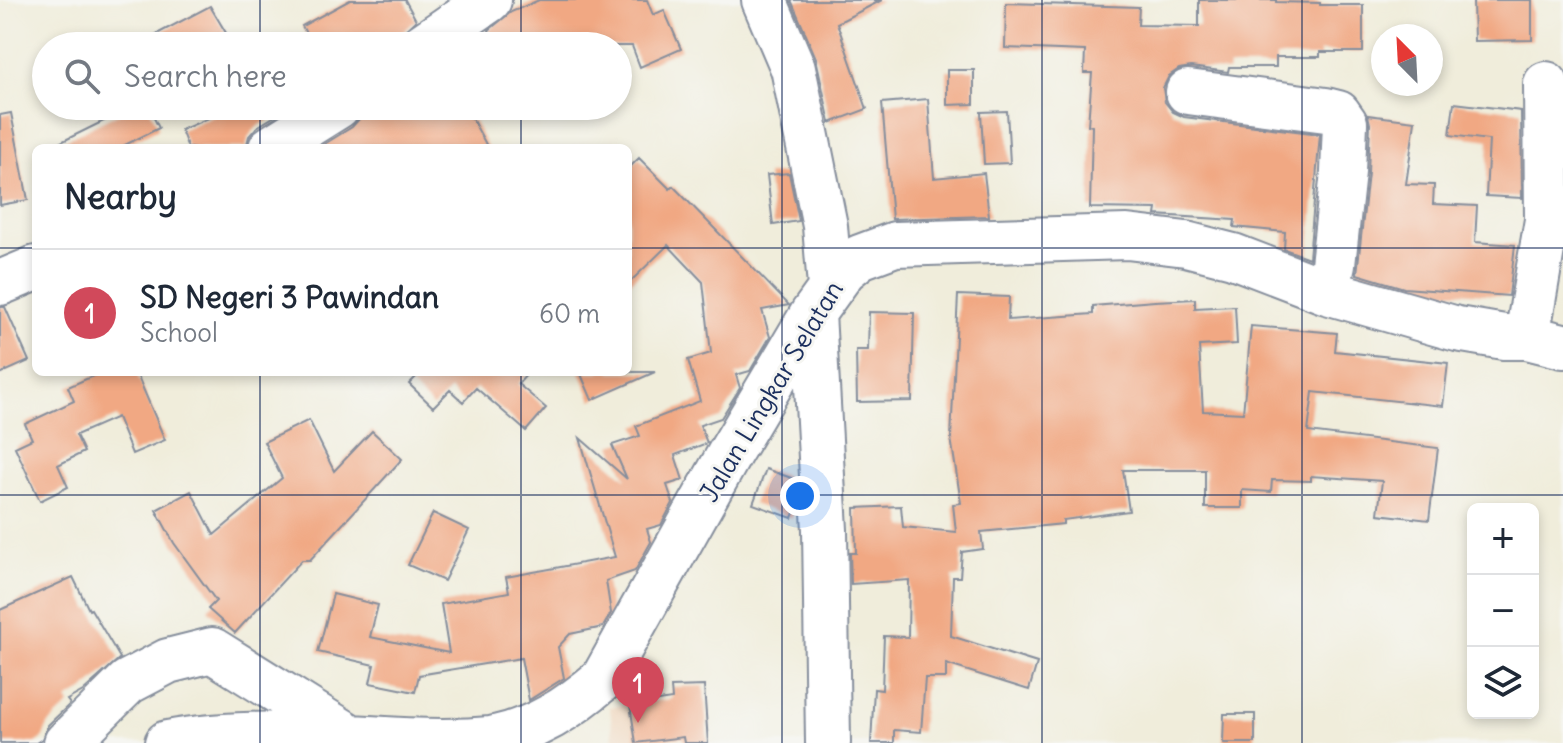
<!DOCTYPE html>
<meta charset="utf-8">
<style>
:root{--surface:#fff;--page:#f6f6f7;--text:#1f2937;--muted:#747a83;--line:#e0e1e3;--accent:#d1495b}
body{margin:0;font-family:Delius,sans-serif;background:var(--page);color:var(--text)}
.controls{position:absolute;right:24px;bottom:24px;display:grid;overflow:hidden;border-radius:12px;box-shadow:0 4px 12px #0003}
.controls button{width:72px;height:72px;display:grid;place-items:center;padding:0;border:0;border-bottom:2px solid var(--line);background:var(--surface);color:var(--text);font:40px sans-serif}
.compass{position:absolute;left:1371px;top:24px;width:72px;height:72px;border-radius:50%;background:var(--surface);box-shadow:0 4px 12px #0003;rotate:336deg}
.you{position:absolute;left:800px;top:496px;width:28px;height:28px;margin:-20px;border:6px solid #fff;border-radius:50%;background:#1a73e8;box-shadow:0 0 0 12px #1a73e833}
.badge{display:grid;place-items:center;width:52px;height:52px;border-radius:50%;background:var(--accent);color:#fff;font-size:26px;font-weight:700}
.pin{position:absolute;translate:-50% -66px;filter:drop-shadow(0 2px 4px #0008)}
.pin::after{content:'';position:absolute;top:42px;width:28px;height:24px;background:inherit;clip-path:polygon(0 0,100% 0,50% 100%)}
.list{margin:0;padding:0;list-style:none}
h2{display:flex;justify-content:space-between;align-items:center;height:104px;margin:0;padding:0 32px;font-size:34px}
h2 small{font-size:26px;font-weight:400;color:var(--muted)}
.list li{display:grid;grid-template-columns:52px 1fr auto;gap:24px;align-items:center;box-sizing:border-box;height:128px;padding:0 32px;border-top:2px solid var(--line)}
.list b{display:block;font-size:30px;white-space:nowrap}
.list p{margin:0;font-size:26px;white-space:nowrap;color:var(--muted)}
.list em{font-size:26px;font-style:normal;color:var(--muted)}
.icon{flex:none;width:44px;height:44px;fill:none;stroke:currentColor;stroke-width:2;stroke-linecap:round;stroke-linejoin:round}
.map{position:relative;flex:none;width:1563px;height:743px;overflow:hidden}
.search{position:absolute;background:var(--surface);box-shadow:0 4px 12px #0003;left:32px;top:32px;width:600px;height:88px;display:flex;align-items:center;gap:20px;box-sizing:border-box;padding:0 28px;border-radius:44px;color:var(--muted);font-size:30px}
.panel{position:absolute;background:var(--surface);box-shadow:0 4px 12px #0003;left:32px;top:144px;width:600px;height:232px;border-radius:12px}
.map>svg:first-child{display:block}
</style>
<div class="map">
<svg width="1563" height="743" viewBox="0 0 1563 743">
<rect width="100%" height="100%" fill="#f6f6f2"/>
<filter id="ink" filterUnits="userSpaceOnUse"><feTurbulence type="fractalNoise" baseFrequency=".0125" numOctaves="2"/><feDisplacementMap in="SourceGraphic" scale="16" xChannelSelector="R" yChannelSelector="G"/><feConvolveMatrix kernelMatrix="1 2 1 2 8 2 1 2 1" color-interpolation-filters="sRGB"/></filter>
<filter id="wash" filterUnits="userSpaceOnUse"><feTurbulence type="fractalNoise" baseFrequency=".006" numOctaves="4" result="noise"/><feDisplacementMap in="SourceGraphic" scale="32" xChannelSelector="R" yChannelSelector="G"/><feGaussianBlur stdDeviation="1.8" result="paint"/><feColorMatrix in="noise" values="0 0 0 0 0 0 0 0 0 0 0 0 0 0 0 0 0 1.4 0 .05"/><feComposite in="paint" operator="in"/></filter>
<g filter="url(#wash)">
<rect width="100%" height="100%" fill="#f0eddb"/>
<!-- built -->
<path fill="#f0d6bc" d="M661,700l5,43h-78l25,-2 -3,-34z"/>
<g id="blocks">
<!-- building -->
<path fill="#f1a883" d="M350,0h55l11,20 -17,16 -17,10h-69l-11,-20z
M539,0h108l6,15 11,-5 17,39 -41,18 -8,-21h-136l-7,-16 22,-18z
M791,0h91l-45,23 30,86 -37,14 -14,-65z
M1199,0h77v2l44,1v2h43v47h-43v5h-44v10h-47l-1,5 -37,-5 -12,2 -10,7 -6,12 2,14 8,10 11,5 136,17 -11,124 -25,-9 1,-17 -51,-5 1,-7 -79,-5 1,-6 -67,-1 2,-82 -4,-1 4,-52h-8l1,-22 -80,-3 1,-45 133,4 -1,18 61,1z
M1473,0h59v40l-58,1z
M210,6l19,32 -13,8h-82z
M947,70h27v34l-27,1z
M928,99l6,79 50,-5 5,43 -97,3 -10,-116z
M1454,103l67,8 1,87 -36,-2 3,-56 -39,-5z
M134,106h14l11,22 -40,20h-70z
M236,106h55l-34,21 -8,9 -3,12h-58l-7,-18z
M363,106h102l23,42h-170l34,-21 8,-9z
M1007,111l3,52 -26,1 -3,-52z
M11,113l17,87 -28,5v-90z
M1368,115l47,6 -9,63 28,1 -1,19 44,2 -2,36 40,3 -6,51 -105,-8 -47,-14 11,-101 2,-49z
M639,158l31,31 3,-3 116,119 -27,5 8,27 -20,34 -14,4 4,13 -19,30 -21,7 7,18 -32,12 8,25 -16,5 6,18 -12,22 -14,4 4,13 -16,29 -29,10 5,32 -8,14 -33,7 -12,13 6,31 -35,22 -8,-42 -102,17 -4,17 -45,-9 4,-18 -56,-13 15,-58 45,11 -8,32 79,16 -8,-49 68,-12 -3,-15 109,-20 -35,-119 47,41 -15,-34 28,-9 -4,-10 64,-25 -12,-41 23,-7 -8,-71 -35,-37 -40,39v-115z
M789,173l10,48 -26,4 -6,-50z
M958,295l51,2 -1,23 85,-6v-8l62,-5 40,-2v9l40,-2 2,38 -38,2 4,65 40,2 8,-87 86,7 -2,18 113,12 -5,43 -130,-14 -5,40 130,16 -9,72 -51,-6 4,-33 -71,-5v5l-39,-1 -1,12 -29,-2v18h-37v-38h-82l6,41 -66,9v4l-82,8 2,17 -21,3 -2,25h-7l-2,59 86,27 -8,27 -83,-26v14h-21l-4,54 -27,-2v13h-23l3,-54 8,1 2,-54 24,1 1,-57 -58,4 -1,-31h6l-1,-45 46,-2 2,21 53,5 -3,-28 8,-1 -10,-65z
M0,307h5l24,54 -29,13z
M869,312l45,1 -2,88 -55,1 -1,-52h12z
M102,372h34l29,68 -33,14 -15,-37 -41,18 8,17 -26,13 10,22 -28,14 -25,-54 17,-8 -7,-15 49,-23 -6,-14z
M421,372h108l-11,12 28,24 -20,23 -50,-43 -13,14 -13,-12 -17,17 -24,-23z
M580,372h75l-63,28z
M309,420l25,51 38,-40 30,28 -92,101h-8l-67,73 -27,-24 8,-8 -42,-58 -18,-33 35,-19 23,44 68,-57 -18,-36z
M766,469l31,11 1,22 -6,16 -39,-14z
M433,513l36,17 -25,51 -36,-16z
M73,577l16,33 2,-1 29,49 -37,33 -16,9 3,4 -22,21 -6,14 -6,4h-36v-133z
M704,686l4,57h-24l-1,-6 -47,6 -6,-38 42,-6 -1,-12z
M1224,714h31v29h-32z"/>
</g>
</g>
<g filter="url(#ink)">
<use href="#blocks" fill-opacity="0" stroke="#868e9c" stroke-width="2"/>
<g fill="none" stroke-linecap="round" stroke-linejoin="round">
<!-- minor casing -->
<g stroke="#868e9c" stroke-width="48">
<path id="minor" d="M764,0l29,68 32,158 5,61
M422,46l67,-46
M1188,92l138,18 12,3 7,10 -2,49 -10,93 -6,27
M271,148l67,-42
M0,283l36,-15
M813,313l12,217 3,213
M1527,337l20,-117 -1,-136
M66,743l62,-61 40,-21 44,-11 139,87
M167,743c64,-12 136,-9 202,-5 40,3 82,5 122,1 45,-9 78,-31 112,-60l128,-228 82,-138 31,-43 16,-13 35,-13 232,-7 59,7 47,12 94,36 130,37 47,8h23l36,9"/>
</g>
<!-- minor -->
<use href="#minor" stroke="#fff" stroke-width="44"/>
</g>
</g>
<!-- grid -->
<path fill="none" stroke="#1b2f5e" stroke-width="2" stroke-opacity="0.55" d="M260,0v46M521,0v46M782,0v743M1042,0v743M1302,0v743M260,106v42M521,106v42M0,248h36M628,248h935M260,372v371M521,372v371M0,495h1563"/>
<g text-anchor="middle" dominant-baseline="central" stroke-width="6" stroke-linejoin="round" paint-order="stroke">
<!-- street labels -->
<g font-size="26" fill="#1b2f5e" stroke="#f6f6f2">
<text transform="translate(771 391) rotate(-59)">Jalan Lingkar Selatan</text>
</g>
</g>
</svg>
<div class="controls">
<button>+</button>
<button>−</button>
<button><svg class="icon" aria-label="layers" viewBox="0 0 24 24"><path d="M12 4l9 5-9 5-9-5zM3 14l9 5 9-5"/></svg></button>
</div>
<svg class="compass" viewBox="-18 -18 36 36"><path d="M0-13l5 13h-10z" fill="#e53935"/><path d="M0 13l5-13h-10z" fill="#747a83"/></svg>
<div class="you"></div>
<div class="pin badge" style="left:638px;top:723px">1</div>
<div class="search"><svg class="icon" aria-label="search" viewBox="0 0 24 24"><circle cx="10" cy="10" r="6"/><path d="M15 15l6 6"/></svg>Search here</div>
<section class="panel">
<h2>Nearby<small></small></h2>
<ul class="list">
<li><span class="badge">1</span><div><b>SD Negeri 3 Pawindan</b><p>School</p></div><em>60 m</em></li>
</ul>
</section>
</div>
